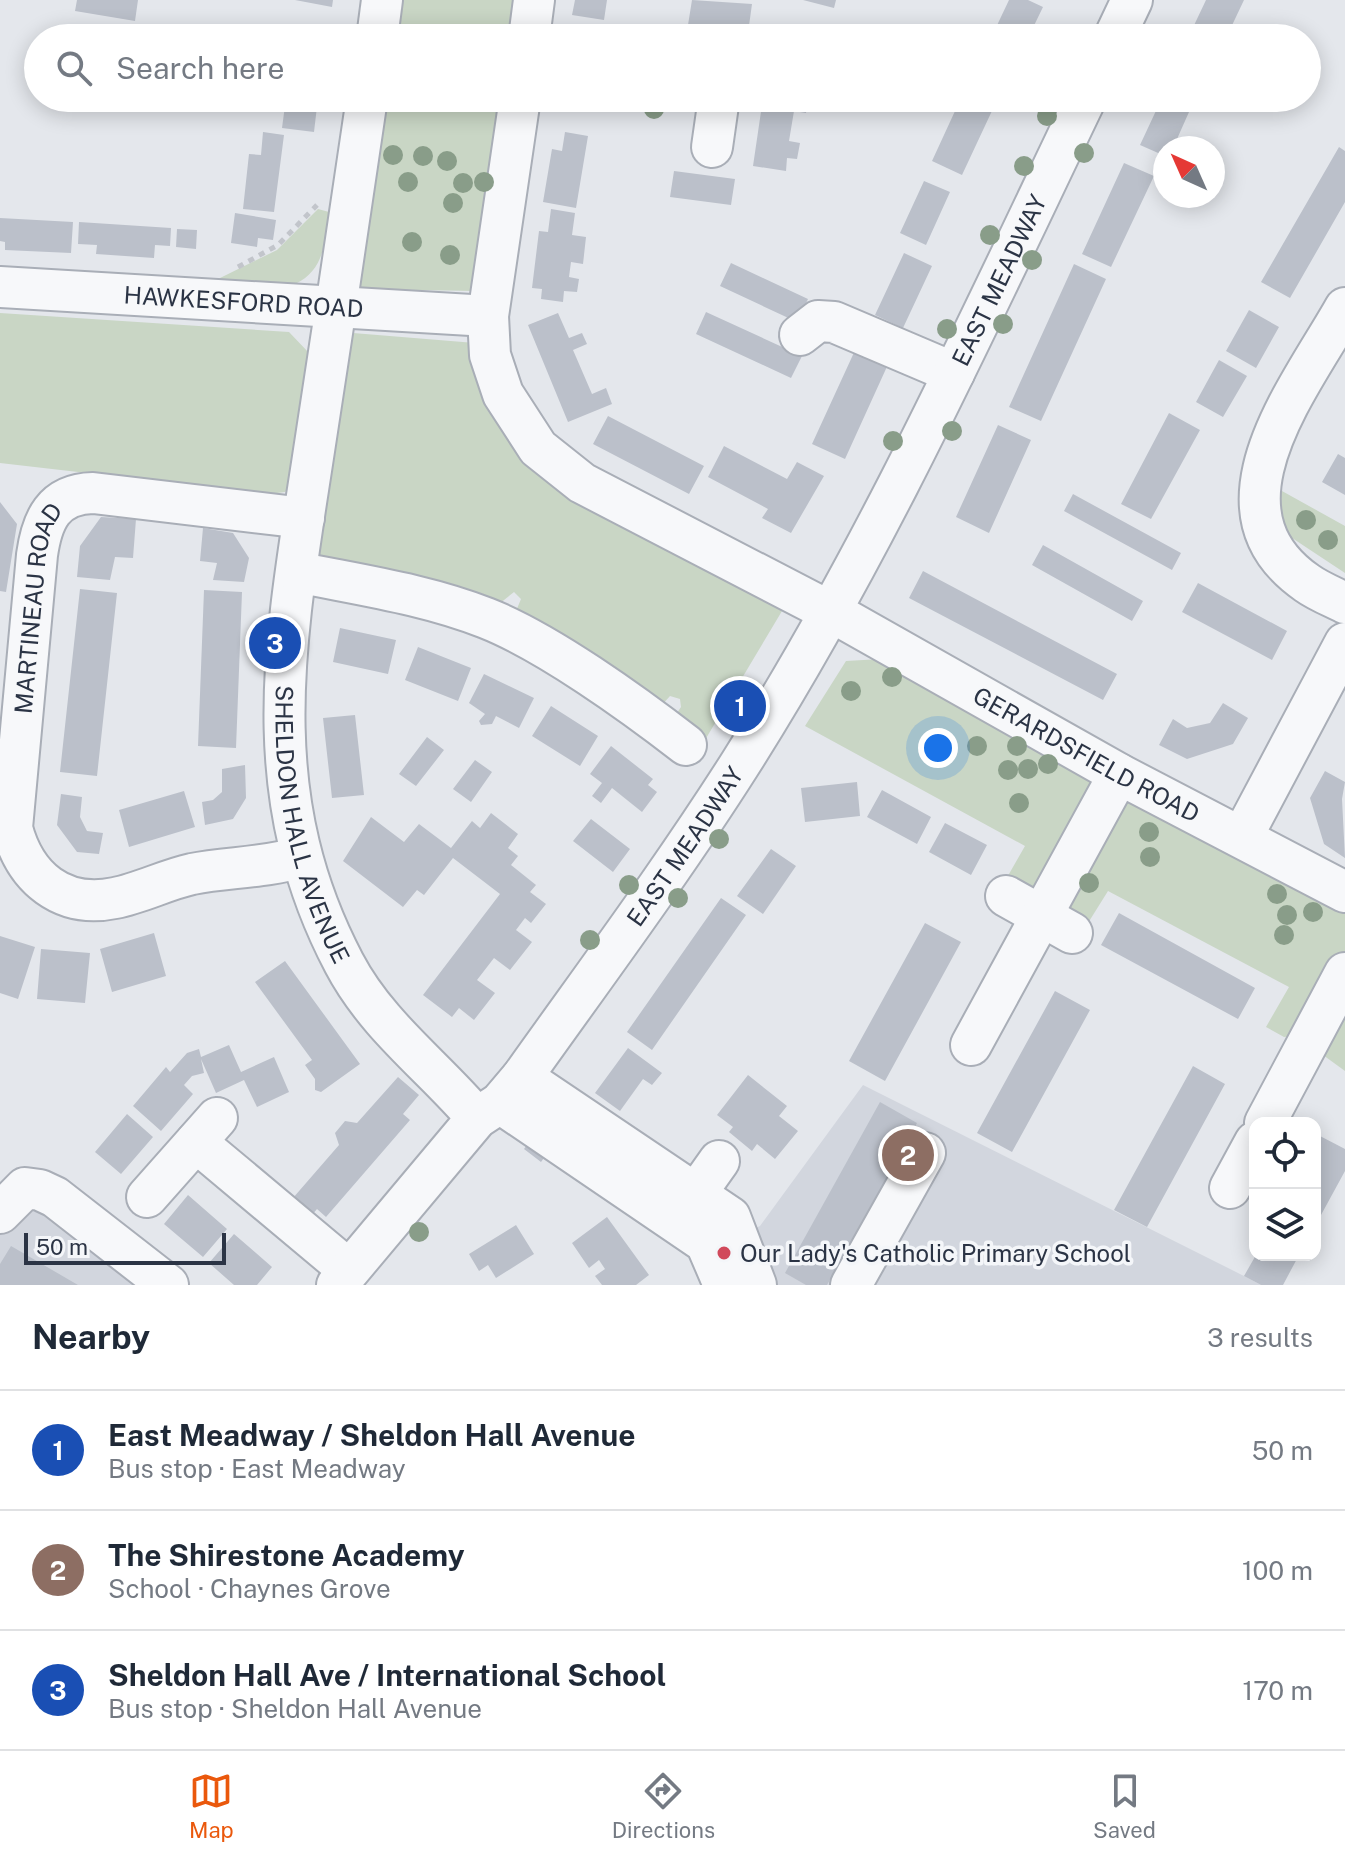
<!DOCTYPE html>
<meta charset="utf-8">
<style>
:root{--surface:#fff;--page:#f6f6f7;--text:#1f2937;--muted:#747a83;--line:#e0e1e3;--accent:#ea580c}
body{margin:0;font-family:"Public Sans",sans-serif;background:var(--page);color:var(--text)}
.controls{position:absolute;right:24px;bottom:24px;display:grid;overflow:hidden;border-radius:16px;box-shadow:0 4px 20px #0003}
.controls button{width:72px;height:72px;display:grid;place-items:center;padding:0;border:0;border-bottom:2px solid var(--line);background:var(--surface);color:var(--text);font:40px sans-serif}
.compass{position:absolute;left:1153px;top:136px;width:72px;height:72px;border-radius:50%;background:var(--surface);box-shadow:0 4px 20px #0003;rotate:315deg}
.scale{position:absolute;left:24px;bottom:20px;width:202px;box-sizing:border-box;padding-left:8px;border:4px solid #2b3445;border-top:0;font-size:22px;line-height:28px;white-space:nowrap;color:#2b3445;-webkit-text-stroke:6px #f4f6f9;paint-order:stroke}
.you{position:absolute;left:938px;top:748px;width:28px;height:28px;margin:-20px;border:6px solid #fff;border-radius:50%;background:#1a73e8;box-shadow:0 0 0 12px #1a73e833}
.badge{display:grid;place-items:center;width:52px;height:52px;border-radius:50%;background:var(--accent);color:#fff;font-size:26px;font-weight:700}
.pin{position:absolute;translate:-50% -50%;border:4px solid #fff;box-shadow:0 2px 8px #0006}
.list{margin:0;padding:0;list-style:none}
h2{display:flex;justify-content:space-between;align-items:center;height:104px;margin:0;padding:0 32px;font-size:34px}
h2 small{font-size:26px;font-weight:400;color:var(--muted)}
.list li{display:grid;grid-template-columns:52px 1fr auto;gap:24px;align-items:center;box-sizing:border-box;height:120px;padding:0 32px;border-top:2px solid var(--line)}
.list b{display:block;font-size:30px;white-space:nowrap}
.list p{margin:0;font-size:26px;white-space:nowrap;color:var(--muted)}
.list em{font-size:26px;font-style:normal;color:var(--muted)}
.icon{flex:none;width:44px;height:44px;fill:none;stroke:currentColor;stroke-width:2;stroke-linecap:round;stroke-linejoin:round}
.map{position:relative;flex:none;width:1345px;height:1285px;overflow:hidden}
.search{position:absolute;background:var(--surface);box-shadow:0 4px 20px #0003;left:24px;right:24px;top:24px;height:88px;display:flex;align-items:center;gap:20px;box-sizing:border-box;padding:0 28px;border-radius:44px;color:var(--muted);font-size:30px}
.sheet{height:464px;background:var(--surface)}
nav{display:flex;justify-content:space-around;align-items:center;box-sizing:border-box;height:112px;border-top:2px solid var(--line);background:var(--surface);font-size:22px;color:var(--muted)}
nav a{display:grid;justify-items:center;gap:4px}
nav .on{color:var(--accent)}
.map>svg:first-child{display:block}
</style>
<div class="map">
<svg width="1345" height="1285" viewBox="0 0 1345 1285">
<rect width="100%" height="100%" fill="#e4e7ec"/>
<!-- built -->
<path fill="#d2d6de" d="M863,1085l381,191 17,9h-559l24,-44 34,-15z
M32,1204l126,81h-158v-57z"/>
<!-- green -->
<path fill="#c9d6c5" d="M389,0h133l-5,38h-133z
M375,98h133l-34,193 -113,-2 -5,-7z
M318,209l11,3c-4,29 -4,58 -34,72l-77,-5 59,-29z
M0,313l289,19 21,22 -20,133 -5,5 -16,2 -269,-31z
M353,333l122,10 29,77 276,185 2,6 -80,134 -27,-29 6,-9 -1,-8 -10,-3 -9,10 -147,-90 7,-17 -7,-7 -15,12 -183,-39 27,-221z
M1273,486l72,40v47l-62,-41z
M881,659l211,116 5,20 -56,99 -36,-13 20,-35 -220,-120 41,-65z
M1127,798l218,116v43l-41,78 -20,2 -18,-10 23,-40 -181,-96 -25,40 -21,-15z
M1345,1004v67l-22,-16z"/>
<!-- building -->
<path fill="#bbc0ca" d="M77,0h61l-3,21 -60,-10z
M295,0h38l-1,7z
M575,0h32l-3,20 -32,-5z
M692,0l60,4 -4,29 -60,-8z
M803,0h33l-2,8z
M1009,0h19l15,7 -15,31h-37z
M1206,0h38l-18,38h-38z
M286,98h32l-4,34 -32,-4z
M763,98h45l-2,15 -12,-2 -5,30 11,2 -3,16 -10,-1 -1,13 -33,-5z
M961,98h37l-36,77 -30,-14z
M1161,100l28,12 -16,36h-8v8l-25,-11z
M263,132l21,3 -10,77 -31,-3 6,-55 12,1z
M565,132l23,4 -12,72 -33,-6 9,-53 10,2z
M1339,147l6,4v51l-55,96 -29,-16z
M1124,163l30,13 -43,91 -29,-13z
M674,171l61,8 -4,26 -61,-8z
M924,181l26,11 -24,53 -26,-12z
M551,209l24,4 -3,22 14,2 -3,27 -12,-2 -2,15 10,2 -2,13 -13,-1 -1,11 -22,-3 1,-10 -10,-1 7,-57 9,1z
M235,213l41,7 -3,20 -15,-2 -1,9 -26,-4z
M0,218l73,4 -2,31 -66,-3v-8l-5,-1z
M79,222l92,6 -1,18 -15,-1 -1,13 -58,-4 1,-9 -19,-1z
M177,229l20,1 -1,19 -20,-2z
M904,253l28,13 -29,62 -28,-13z
M731,263l77,36 -11,23 -77,-36z
M1074,264l32,15 -65,142 -32,-14z
M1249,310l30,17 -23,41 -30,-17z
M706,312l96,44 -11,22 -95,-44z
M558,313l11,25 13,-5 5,11 -14,6 19,44 14,-6 6,16 -44,18 -40,-97z
M857,346l33,14 -45,99 -33,-15z
M1219,360l28,16 -24,41 -27,-15z
M1169,413l31,17 -49,89 -30,-15z
M608,416l96,50 -15,28 -96,-50z
M998,425l33,15 -42,93 -33,-16z
M724,446l63,33 10,-17 27,14 -33,57 -29,-15 6,-9 -60,-32z
M1338,454l7,4v37l-23,-13z
M1073,494l108,59 -9,17 -108,-59z
M0,502l17,22 -11,68 -6,-1z
M101,517l35,2 -3,39 -18,-1 -5,23 -33,-3 3,-31z
M203,528l30,5 16,25 -5,24 -31,-2 4,-17 -17,-2z
M1043,545l100,56 -11,20 -100,-56z
M923,571l194,103 -14,26 -194,-102z
M1198,583l89,48 -15,29 -90,-48z
M80,589l37,4 -20,183 -37,-4z
M204,590l38,2 -6,156 -38,-2z
M340,628l56,12 -8,34 -55,-12z
M418,647l53,21 -13,33 -53,-21z
M484,674l50,24 -15,30 -23,-12 -4,8 -11,1 -2,-4 6,-7 -16,-11z
M1223,703l25,15 -15,26 -46,15 -28,-14 14,-26 14,9 23,-5z
M551,706l47,30 -18,30 -48,-30z
M355,715l9,80 -32,3 -9,-80z
M427,737l17,13 -28,36 -17,-12z
M611,746l42,33 -5,6 9,7 -15,20 -30,-24 -11,15 -9,-7 10,-13 -12,-9z
M475,760l17,12 -21,30 -18,-13z
M245,765l1,33 -13,21 -28,6 -3,-23 11,-2 9,-8v-23z
M1325,771l20,11 -3,17 3,59 -21,-14 -14,-46z
M857,782l3,34 -55,6 -4,-34z
M882,790l49,27 -14,27 -50,-27z
M184,791l11,36 -66,20 -10,-37z
M61,794l21,3 -2,20 7,14 16,2 -4,21 -22,-2 -20,-27z
M491,813l27,21 -10,14 10,8 -7,9 25,20 -6,7 16,12 -15,19 -6,-5 -9,12 16,12 -22,28 -16,-12 -17,22 18,13 -21,27 -15,-12 -7,9 -29,-22 77,-101 -47,-36 -29,37 -7,-5 -14,17 -60,-46 28,-44 33,25 15,-18 32,24 21,-27 8,7z
M591,819l39,30 -17,23 -40,-31z
M945,823l42,22 -16,30 -42,-23z
M771,849l25,17 -33,48 -26,-18z
M721,898l25,17 -94,135 -25,-18z
M1119,913l136,75 -17,31 -137,-74z
M925,923l36,19 -76,139 -36,-20z
M154,933l12,43 -54,16 -12,-43z
M0,936l35,11 -17,52 -18,-6z
M41,949l49,4 -5,50 -48,-4z
M285,961l75,103 -39,28 -6,-2v-11l-10,-14 7,-5 -57,-78z
M1055,991l35,19 -78,142 -35,-19z
M229,1045l12,27 33,-15 15,35 -32,15 -13,-27 -28,13 -15,-34 3,14 -12,3 -8,9 9,9 -32,37 -28,-25 33,-39 4,5 17,-19 12,-4 2,8z
M628,1048l34,25 -10,12 -9,-6 -23,32 -25,-18z
M1193,1066l32,18 -78,143 -33,-17z
M748,1075l39,31 -8,10 19,15 -23,28 -18,-15 -5,7 -23,-19 4,-5 -16,-12z
M398,1077l21,18 -16,19 7,6 -84,97 -9,-8 -5,6 -19,-17 46,-53 -4,-12 10,-12 12,2z
M880,1102l37,21 -90,162h-21l-21,-12z
M127,1114l26,23 -32,37 -26,-22z
M537,1131l17,13 -13,18 -17,-13z
M1320,1136l25,13v22l-30,55v-80z
M188,1195l39,34 -24,28 -39,-33z
M607,1217l42,58 -13,10h-34l-7,-9 10,-7 -6,-9 -10,8 -17,-25z
M516,1225l18,29 -38,24 -8,-13 -9,6 -10,-17z
M234,1234l38,33 -15,18h-23l-25,-22z
M11,1246l67,39h-78v-21z
M1256,1255h43l-16,30h-22l-17,-9z"/>
<g fill="none" stroke-linecap="round" stroke-linejoin="round">
<!-- minor casing -->
<g stroke="#a9aeb7" stroke-width="44">
<g id="minor">
<path d="M377,38l5,-38"/>
<path d="M529,38l5,-38"/>
<path d="M1114,38l18,-38"/>
<path id="s1" d="M367,98c-17,115 -34,231 -52,346 -28,186 -63,344 29,519 33,63 89,103 133,155"/>
<path id="s2" d="M520,98l-32,218 2,39 13,39 35,54 44,35 266,138 271,153 226,118"/>
<path d="M712,147l7,-49"/>
<path id="s3" d="M0,287l488,29"/>
<path d="M1345,308c-45,80 -144,201 -38,275 11,8 26,14 38,20"/>
<path d="M800,335l18,-14 16,1 120,51"/>
<path d="M297,572c63,13 128,22 189,46 61,24 147,86 200,127"/>
<path d="M1242,837l103,-194"/>
<path id="s4" d="M301,857c-36,11 -73,10 -109,17 -27,6 -51,19 -77,24 -53,11 -90,-20 -103,-70l25,-273c5,-35 16,-61 56,-62l211,25"/>
<path d="M1006,896l66,37"/>
<path d="M971,1045l148,-271"/>
<path d="M522,1077l208,140 26,68"/>
<path d="M500,1103l206,140 18,42"/>
<path d="M1265,1123l80,-150"/>
<path d="M196,1142l153,128"/>
<path d="M1230,1188l25,-46"/>
<path d="M697,1192l22,-31"/>
<path d="M147,1197l70,-79"/>
<path d="M0,1213l25,-25 15,2 15,7 113,88"/>
<path id="s5" d="M337,1285l140,-167 23,-15 22,-26c74,-104 150,-206 218,-313 134,-211 238,-441 346,-666"/>
<path d="M851,1285l74,-132"/>
</g>
</g>
<!-- path -->
<path stroke="#c2c5cb" stroke-width="5" stroke-dasharray="6 6" stroke-linecap="butt" d="M238,267l40,-22 39,-40"/>
<!-- minor -->
<use href="#minor" stroke="#f7f8fa" stroke-width="40"/>
</g>
<!-- trees -->
<g fill="#899d89">
<circle cx="654" cy="109" r="10"/>
<circle cx="1047" cy="116" r="10"/>
<circle cx="1084" cy="153" r="10"/>
<circle cx="393" cy="155" r="10"/>
<circle cx="423" cy="156" r="10"/>
<circle cx="447" cy="161" r="10"/>
<circle cx="1024" cy="166" r="10"/>
<circle cx="408" cy="182" r="10"/>
<circle cx="484" cy="182" r="10"/>
<circle cx="463" cy="183" r="10"/>
<circle cx="453" cy="203" r="10"/>
<circle cx="990" cy="235" r="10"/>
<circle cx="412" cy="242" r="10"/>
<circle cx="450" cy="255" r="10"/>
<circle cx="1032" cy="260" r="10"/>
<circle cx="1003" cy="324" r="10"/>
<circle cx="947" cy="329" r="10"/>
<circle cx="952" cy="431" r="10"/>
<circle cx="893" cy="441" r="10"/>
<circle cx="1306" cy="520" r="10"/>
<circle cx="1328" cy="540" r="10"/>
<circle cx="892" cy="677" r="10"/>
<circle cx="851" cy="691" r="10"/>
<circle cx="977" cy="746" r="10"/>
<circle cx="1017" cy="746" r="10"/>
<circle cx="1048" cy="764" r="10"/>
<circle cx="1028" cy="769" r="10"/>
<circle cx="1008" cy="770" r="10"/>
<circle cx="1019" cy="803" r="10"/>
<circle cx="1149" cy="832" r="10"/>
<circle cx="719" cy="839" r="10"/>
<circle cx="1150" cy="857" r="10"/>
<circle cx="1089" cy="883" r="10"/>
<circle cx="629" cy="885" r="10"/>
<circle cx="1277" cy="894" r="10"/>
<circle cx="678" cy="898" r="10"/>
<circle cx="1313" cy="912" r="10"/>
<circle cx="1287" cy="915" r="10"/>
<circle cx="1284" cy="935" r="10"/>
<circle cx="590" cy="940" r="10"/>
<circle cx="419" cy="1232" r="10"/>
</g>
<!-- markers -->
<circle fill="#d1495b" stroke="#f4f6f9" stroke-width="3" cx="724" cy="1253" r="8"/>
<g text-anchor="middle" dominant-baseline="central" stroke-width="7" stroke-linejoin="round" paint-order="stroke">
<!-- street labels -->
<g font-size="24" fill="#2b3445" stroke="#f4f6f9">
<text stroke="none"><textPath href="#s5" startOffset="1210">EAST MEADWAY</textPath></text>
<text stroke="none"><textPath href="#s3" startOffset="244">HAWKESFORD ROAD</textPath></text>
<text stroke="none"><textPath href="#s4" startOffset="552">MARTINEAU ROAD</textPath></text>
<text stroke="none"><textPath href="#s2" startOffset="994">GERARDSFIELD ROAD</textPath></text>
<text stroke="none"><textPath href="#s1" startOffset="736">SHELDON HALL AVENUE</textPath></text>
<text stroke="none"><textPath href="#s5" startOffset="562">EAST MEADWAY</textPath></text>
</g>
<!-- poi labels -->
<g font-size="24" fill="#2b3445" stroke="#f4f6f9" text-anchor="start">
<text x="740" y="1253">Our Lady's Catholic Primary School</text>
</g>
</g>
</svg>
<div class="controls">
<button><svg class="icon" aria-label="locate" viewBox="0 0 24 24"><circle cx="12" cy="12" r="6"/><path d="M12 2v4M12 18v4M2 12h4M18 12h4"/></svg></button>
<button><svg class="icon" aria-label="layers" viewBox="0 0 24 24"><path d="M12 4l9 5-9 5-9-5zM3 14l9 5 9-5"/></svg></button>
</div>
<svg class="compass" viewBox="-18 -18 36 36"><path d="M0-13l5 13h-10z" fill="#e53935"/><path d="M0 13l5-13h-10z" fill="#747a83"/></svg>
<div class="scale">50 m</div>
<div class="you"></div>
<div class="pin badge" style="left:740px;top:706px;background:#1a4fb4">1</div>
<div class="pin badge" style="left:908px;top:1155px;background:#8d6e63">2</div>
<div class="pin badge" style="left:275px;top:643px;background:#1a4fb4">3</div>
<div class="search"><svg class="icon" aria-label="search" viewBox="0 0 24 24"><circle cx="10" cy="10" r="6"/><path d="M15 15l6 6"/></svg>Search here</div>
</div>
<section class="sheet">
<h2>Nearby<small>3 results</small></h2>
<ul class="list">
<li><span class="badge" style="background:#1a4fb4">1</span><div><b>East Meadway / Sheldon Hall Avenue</b><p>Bus stop · East Meadway</p></div><em>50 m</em></li>
<li><span class="badge" style="background:#8d6e63">2</span><div><b>The Shirestone Academy</b><p>School · Chaynes Grove</p></div><em>100 m</em></li>
<li><span class="badge" style="background:#1a4fb4">3</span><div><b>Sheldon Hall Ave / International School</b><p>Bus stop · Sheldon Hall Avenue</p></div><em>170 m</em></li>
</ul>
</section>
<nav>
<a class="on"><svg class="icon" aria-label="map" viewBox="0 0 24 24"><path d="M3 6l6-2 6 2 6-2v14l-6 2-6-2-6 2zM9 4v14M15 6v14"/></svg>Map</a>
<a><svg class="icon" aria-label="directions" viewBox="0 0 24 24"><path d="M12 3l9 9-9 9-9-9zM9 14v-3h6M13 9l2 2-2 2"/></svg>Directions</a>
<a><svg class="icon" aria-label="saved" viewBox="0 0 24 24"><path d="M7 4h10v16l-5-4-5 4z"/></svg>Saved</a>
</nav>
